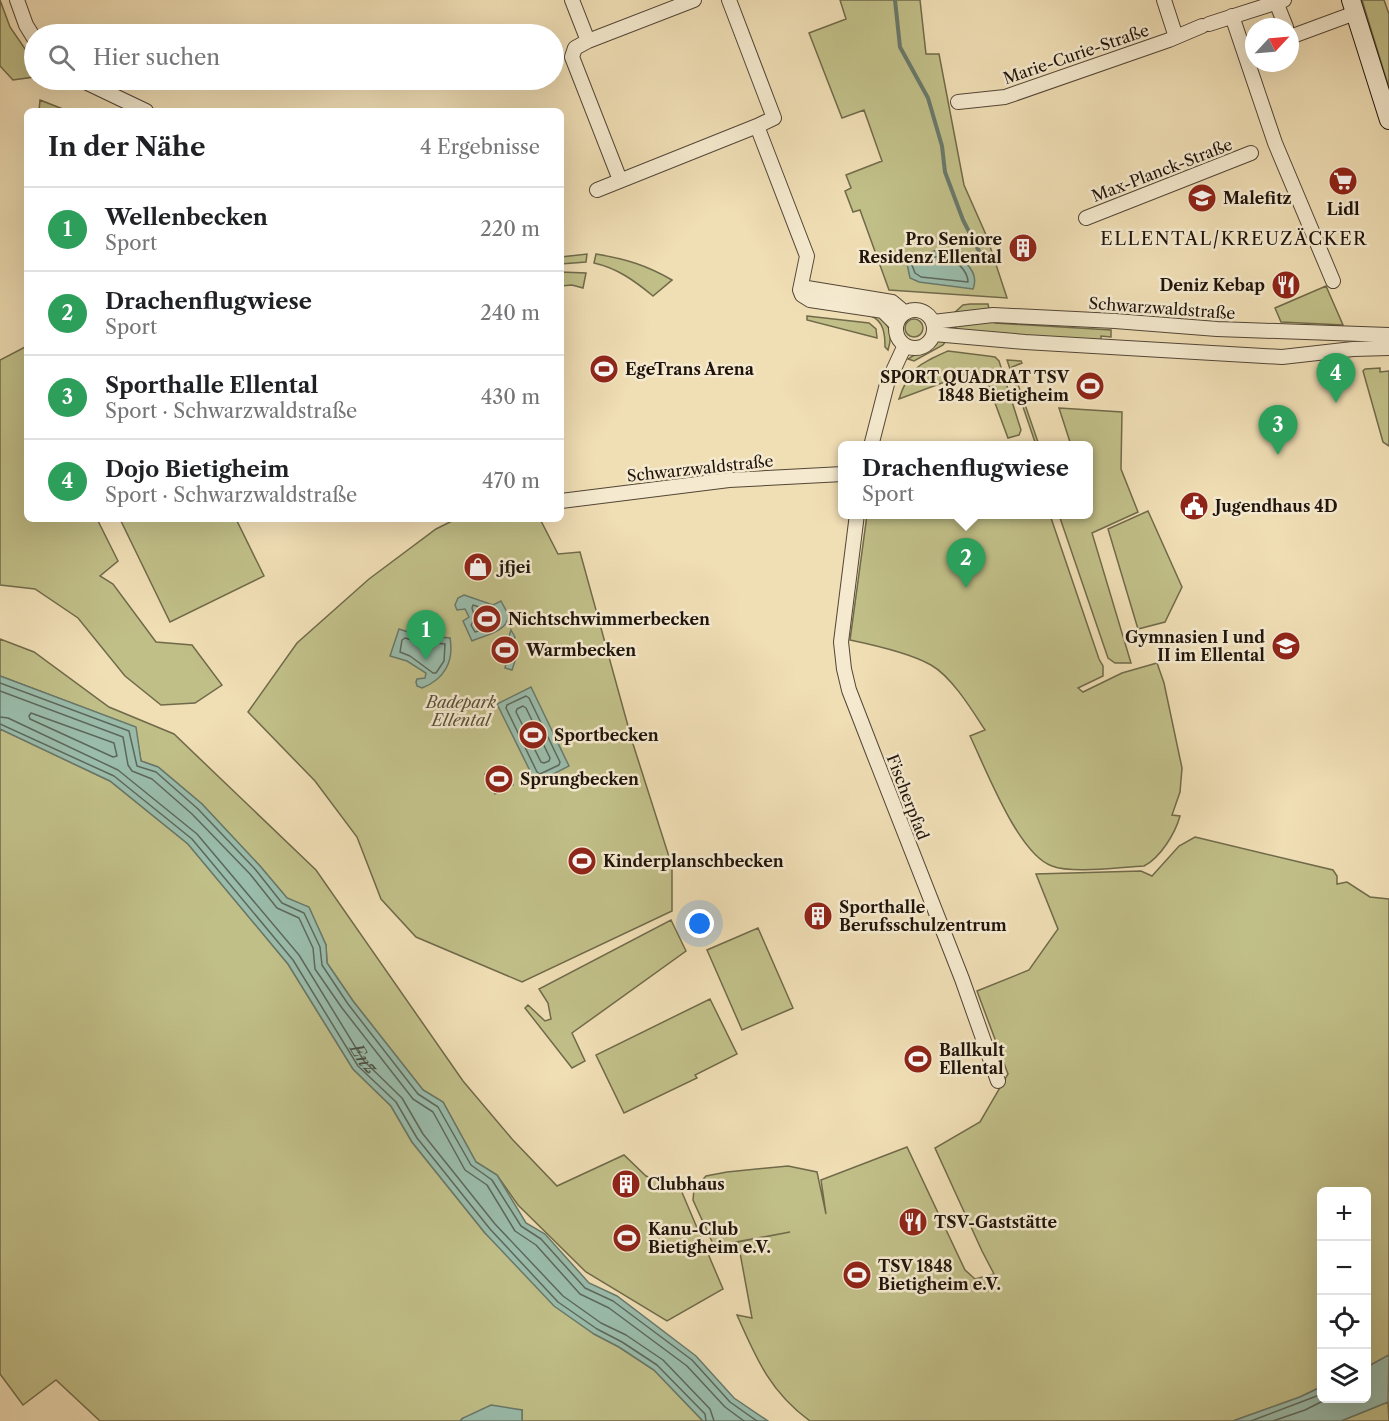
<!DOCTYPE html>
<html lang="de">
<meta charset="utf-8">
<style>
:root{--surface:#fff;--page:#f6f6f6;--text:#202124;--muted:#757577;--line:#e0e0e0;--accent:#8f2418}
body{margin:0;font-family:"Libre Caslon Text",serif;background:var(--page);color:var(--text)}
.controls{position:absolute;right:18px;bottom:18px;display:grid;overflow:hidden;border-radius:9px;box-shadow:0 6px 24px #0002}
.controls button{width:54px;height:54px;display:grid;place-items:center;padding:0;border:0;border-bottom:2px solid var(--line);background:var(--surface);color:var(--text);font:30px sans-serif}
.compass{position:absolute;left:1245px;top:18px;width:54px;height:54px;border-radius:50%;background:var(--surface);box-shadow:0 6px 24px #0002;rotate:64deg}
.you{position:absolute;left:700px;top:924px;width:21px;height:21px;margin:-15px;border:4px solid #fff;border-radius:50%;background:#1a73e8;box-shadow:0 0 0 9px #1a73e833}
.badge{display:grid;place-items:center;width:39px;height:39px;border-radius:50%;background:var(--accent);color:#fff;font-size:20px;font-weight:700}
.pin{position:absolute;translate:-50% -50px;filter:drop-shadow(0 2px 3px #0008)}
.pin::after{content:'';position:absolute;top:32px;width:21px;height:18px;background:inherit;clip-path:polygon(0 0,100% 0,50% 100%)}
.popup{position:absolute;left:838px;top:441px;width:255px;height:78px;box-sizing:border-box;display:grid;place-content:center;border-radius:9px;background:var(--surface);filter:drop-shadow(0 2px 4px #0005);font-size:20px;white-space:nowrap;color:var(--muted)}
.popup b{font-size:22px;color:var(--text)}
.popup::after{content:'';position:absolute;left:50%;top:100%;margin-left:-12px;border:12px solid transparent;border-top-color:var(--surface)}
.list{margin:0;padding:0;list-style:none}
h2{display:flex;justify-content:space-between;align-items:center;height:78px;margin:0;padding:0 24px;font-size:26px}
h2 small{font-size:20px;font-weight:400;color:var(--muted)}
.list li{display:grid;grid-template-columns:39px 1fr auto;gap:18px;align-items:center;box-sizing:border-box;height:84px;padding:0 24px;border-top:2px solid var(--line)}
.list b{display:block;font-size:22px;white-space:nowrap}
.list p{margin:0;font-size:20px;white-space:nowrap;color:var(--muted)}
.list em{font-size:20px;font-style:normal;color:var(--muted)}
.icon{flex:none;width:33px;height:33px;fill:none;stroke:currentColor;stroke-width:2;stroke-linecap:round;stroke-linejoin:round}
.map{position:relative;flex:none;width:1389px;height:1421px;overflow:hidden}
.search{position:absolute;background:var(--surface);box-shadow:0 6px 24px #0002;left:24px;top:24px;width:540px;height:66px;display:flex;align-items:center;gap:15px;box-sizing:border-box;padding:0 21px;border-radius:33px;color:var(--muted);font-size:22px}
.panel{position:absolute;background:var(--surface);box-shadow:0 6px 24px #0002;left:24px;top:108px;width:540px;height:414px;border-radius:9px}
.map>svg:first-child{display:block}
</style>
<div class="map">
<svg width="1389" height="1421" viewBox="0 0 1389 1421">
<rect width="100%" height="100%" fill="#f0deb5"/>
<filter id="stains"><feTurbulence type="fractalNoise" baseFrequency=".00333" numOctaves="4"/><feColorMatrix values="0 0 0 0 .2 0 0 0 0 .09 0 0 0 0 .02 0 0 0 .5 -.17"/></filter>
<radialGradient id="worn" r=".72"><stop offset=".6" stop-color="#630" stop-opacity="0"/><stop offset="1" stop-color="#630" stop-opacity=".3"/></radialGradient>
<!-- green -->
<path fill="#c1bf88" stroke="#706a4a" stroke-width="1.5" d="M0,0l10,27 24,35v15l-21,3 -13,-14z
M840,0h80l6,54h13l25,131 23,52 20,61 -118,-8 -29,-80 -7,2 -8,-21 6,-3 -5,-13 36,-14 -18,-51 -22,8 -33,-85 37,-14z
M1362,0h22l5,14v74z
M40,100l28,11h-29z
M587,254l-1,8 -25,2v-7z
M596,254c30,5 50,11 76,26l-19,16c-18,-15 -36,-28 -59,-33z
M561,272l25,1 -3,15 -11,-3 -11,1z
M1326,286l17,39 -62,-3 -6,-14z
M970,304h18l1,5 -36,5 10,-9z
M856,312h20c12,12 18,19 12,38l-3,-3c0,-12 -1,-26 -14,-31 -5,-2 -10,-1 -15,-4z
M807,316l62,7 7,6 1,9 -70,-18z
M905 328a9 9 0 1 1 18 0a9 9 0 1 1-18 0Z
M992,319l3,4 116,7v7l-10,-1v6l-145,-12 -1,-8z
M939,339l7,2 -3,4 -29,16 -6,-2z
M27,346v173h70l21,42 -18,15 13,8 43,58 36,3 30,40 -27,18 -34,2 -36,-29 -47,-58 -43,-29 -35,-4v-225z
M948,351l40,5 7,1 4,4 22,69 -2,5 -11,3 -23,-62 -8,2 -3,-7 -75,28c10,-31 20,-35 49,-48z
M1007,360l14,1 1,2 -10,4 27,78h-3z
M1380,368v4l9,-1v75l-6,-4 -20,-71 2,-2z
M1059,408l63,4 -1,57 17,43 -46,21 39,130h-16l-7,-5 -49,-143 30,-1v-68l-18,-1z
M1148,511l34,76 -17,35 -27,7 -30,-100z
M867,515h183l49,144 4,7v10l-25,12 5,4 39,-19 35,-10 7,20 18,85 -2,24 -8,23 8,1c-5,18 -20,42 -36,50 -24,1 -71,8 -92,0 -34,-12 -66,-97 -82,-130l15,-6c-13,-20 -33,-53 -54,-65 -21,-12 -57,-20 -81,-25z
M120,519h116l28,57 -94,46z
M456,519h84l18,35 22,-2 53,192 39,122v45l-150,71 -106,-45 -35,-38 -24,-62 -42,-56 -67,-69 49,-69 72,-64 67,-50z
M0,639l34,13 75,55 65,27 142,136 147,211 49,58 45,47 67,-31 22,21 35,14 42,99 -56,32 -81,-49 -68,-67 -21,-30 -21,-13 -33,-60 -20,-12 -70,-89 -26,-38 -1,-18 -17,-37 -22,-10 -27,-32 -58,-62 -44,-37 -17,-6 -6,-34 -135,-51z
M0,729l110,52 78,63 100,120 65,105 38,37 21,36 73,91 109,101 25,13 35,23 49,51h-181v-11l-59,8 -3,3h-360l-44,-41 -33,25 -23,-31z
M1195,837l138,33 4,6v8l10,-2 23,15 19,2v456l-22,12 -1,-175h-44l-1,195 -21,10 -67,24h-423c-40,-29 -54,-63 -73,-106l15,3 -14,-76 52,-10 -76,14 -21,-46 1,-11 12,-13 21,-4 61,-6 29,6 9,42 -5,-34 86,-33 58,123 10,9 19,-5 -12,-23 -47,-103 45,-26 28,-48 -31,-83 52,-21 29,-41 -22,-55 105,-3 11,5 27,-30z
M671,920l15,31 -114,82 13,28 -13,7 -47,-60 3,-3 17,16 6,-2 -3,-16 -9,-14z
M758,928l35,80 -51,22 -35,-80z
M710,999l27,55 -42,21 2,3 -73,35 -28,-58z
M1388,1402l1,19h-48z"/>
<!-- water -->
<path fill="#9abcab" stroke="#69796b" stroke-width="1.5" d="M942,248c16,7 39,21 31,41l-54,-7 -9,-4 -4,-19c12,-5 24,-5 36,-11z
M464,595l29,10 8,-4c2,4 6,10 7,14 1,17 -26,21 -36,26l-9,-20 6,-4 -4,-8 -8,1 -2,-5 3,-7z
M399,629l18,6 33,3c4,23 -5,41 -28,50l-5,-2 -1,-4 1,-3 8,-1 1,-5 -19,-12 -17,-5z
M511,630l4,7 -3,8 5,10 -5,15 -7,-2 1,-4 -9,-3 -3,-8 2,-8 3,1 2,-4 6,1z
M0,676l136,51 5,34 17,6 44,37 58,62 27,32 22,9 17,38 1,18 26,38 70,89 20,12 33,60 21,13 29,48 19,11 44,49 28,13 79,60 38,42 34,23h-65l-49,-51 -35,-23 -25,-13 -40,-28 -69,-73 -73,-91 -21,-36 -38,-37 -65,-105 -100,-120 -78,-63 -110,-52z
M531,687l38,79 -33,17 -39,-79z
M504,765l9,20 -18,9 -10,-20z
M569 861a13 13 0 1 1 26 0a13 13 0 1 1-26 0Z
M1389,1355l-1,47 -47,19h-108l67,-24 21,-10 1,11h44l1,-31z
M491,1405l31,5v11h-62l3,-3z"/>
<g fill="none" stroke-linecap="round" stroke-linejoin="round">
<!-- shore -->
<g stroke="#5c685c" stroke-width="1.5">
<path d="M944,255c11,5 24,15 24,27l-47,-5 -6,-4 -3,-8 1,-3z"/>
<path d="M473,605l18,6h7l3,7 -10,9 -16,5 -4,-7 4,-7 -3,-10z"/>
<path d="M405,638l10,3 30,3 -1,17 -8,12h-3l-23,-17 -10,-4 2,-12z"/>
<path d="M0,683l129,48 8,35 19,6 42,37 57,60 27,34 22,10 16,34 2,18 26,39 70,90 20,13 33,58 21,15 29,46 20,13 44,49 28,13 79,59 38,42 27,19"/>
<path d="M0,691l123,46 5,28 4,6 20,8 40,35 58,60 27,34 22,10 14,30 2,21 27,39 71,91 20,13 32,58 22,15 28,46 21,14 44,49 29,14 78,58 38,41 19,14"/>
<path d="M526,696l3,2 31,64 -1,3 -19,9 -3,-2 -31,-64 1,-3z"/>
<path d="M523,706l3,2 24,50 -1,3 -5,2 -3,-1 -25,-50 1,-3z"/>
<path d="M31,713l83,30 3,13 -4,1 -83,-38 -1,-3z"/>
<path id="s1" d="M0,717l8,1 110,52 79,64 102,121 65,106 38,37 21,36 72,90 68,72 38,27 25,12 37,25 47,49 4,12"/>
<path d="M0,724l114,52 78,63 101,121 65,106 38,36 21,36 73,91 68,73 39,27 25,13 35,23 48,49 1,7"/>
<path d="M1251,1421l71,-27"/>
<path d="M1273,1421l32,-11 24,-12"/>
</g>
<!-- stream -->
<path stroke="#69796b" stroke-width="4" d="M895,0l5,47 28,51 14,48 3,26 18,48 19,37"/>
<!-- minor casing -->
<g stroke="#534636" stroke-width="16">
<path id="minor" d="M17,0l9,25 8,13
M572,0l16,41 -13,7 -3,9 48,123
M729,0l45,118 -17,8 50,130 -7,34 2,5 8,5 67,10 6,1 13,13
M1164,0l12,37
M1276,2l10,25
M1232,16l43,127 58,138
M1209,24l75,-24
M1290,37l65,-24
M588,41l106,-41
M81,80l65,31
M958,102l47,-5 164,-57 33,-14
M597,190l160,-64
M1086,218l165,-65
M801,287l91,15 12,10
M896 329a19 19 0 1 1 38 0a19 19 0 1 1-38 0Z
M933,322l60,-7 122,6 102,8 172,6
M934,334l91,8 257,15 71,-8 36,-1
M871,446l16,-62 18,-39
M561,501l168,-21 114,-6
M857,514l-16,128 3,27 5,21 24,62 89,227 36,102"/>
</g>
<!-- secondary casing -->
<g stroke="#1f140c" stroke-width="20">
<path id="secondary" d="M1351,0l38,120"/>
</g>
<!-- minor -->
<use href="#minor" stroke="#f5eacf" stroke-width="14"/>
<!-- secondary -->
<use href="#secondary" stroke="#f5eacf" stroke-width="18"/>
</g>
<!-- icons -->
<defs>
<g id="supermarket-disc" transform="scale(1.5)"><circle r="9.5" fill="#8f2418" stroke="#f5eacf"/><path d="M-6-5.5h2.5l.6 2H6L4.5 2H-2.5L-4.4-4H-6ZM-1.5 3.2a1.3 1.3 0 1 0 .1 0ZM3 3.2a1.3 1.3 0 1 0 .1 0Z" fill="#fff"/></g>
<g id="school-disc" transform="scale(1.5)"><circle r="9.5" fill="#8f2418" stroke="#f5eacf"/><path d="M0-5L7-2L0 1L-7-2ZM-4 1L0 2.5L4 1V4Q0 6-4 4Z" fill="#fff"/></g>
<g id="building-disc" transform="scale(1.5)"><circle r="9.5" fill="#8f2418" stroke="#f5eacf"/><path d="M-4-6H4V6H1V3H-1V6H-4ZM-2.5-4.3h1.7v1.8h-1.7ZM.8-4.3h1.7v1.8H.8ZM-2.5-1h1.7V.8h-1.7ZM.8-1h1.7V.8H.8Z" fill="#fff"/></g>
<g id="restaurant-disc" transform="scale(1.5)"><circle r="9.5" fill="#8f2418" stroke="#f5eacf"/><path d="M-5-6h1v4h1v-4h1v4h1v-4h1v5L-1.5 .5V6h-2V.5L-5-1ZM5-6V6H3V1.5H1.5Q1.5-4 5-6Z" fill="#fff"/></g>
<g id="stadium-disc" transform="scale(1.5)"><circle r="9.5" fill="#8f2418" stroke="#f5eacf"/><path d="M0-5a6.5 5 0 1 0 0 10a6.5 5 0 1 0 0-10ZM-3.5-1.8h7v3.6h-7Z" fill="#fff"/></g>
<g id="civic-disc" transform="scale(1.5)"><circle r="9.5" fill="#8f2418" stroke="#f5eacf"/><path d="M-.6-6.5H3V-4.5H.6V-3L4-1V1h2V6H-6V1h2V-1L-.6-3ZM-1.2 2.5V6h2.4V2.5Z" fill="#fff"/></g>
<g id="shop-disc" transform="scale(1.5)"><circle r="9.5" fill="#8f2418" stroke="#f5eacf"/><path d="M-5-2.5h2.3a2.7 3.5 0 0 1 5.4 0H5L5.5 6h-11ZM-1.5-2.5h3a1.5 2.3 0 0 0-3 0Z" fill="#fff"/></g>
</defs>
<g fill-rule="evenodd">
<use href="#supermarket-disc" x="1343" y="181"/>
<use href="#school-disc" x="1202" y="198"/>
<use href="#building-disc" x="1023" y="248"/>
<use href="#restaurant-disc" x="1286" y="285"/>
<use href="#stadium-disc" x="604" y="369"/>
<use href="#stadium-disc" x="1090" y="386"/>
<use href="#civic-disc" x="1194" y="506"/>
<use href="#shop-disc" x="478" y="567"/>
<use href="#stadium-disc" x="487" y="619"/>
<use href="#school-disc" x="1286" y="646"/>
<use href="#stadium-disc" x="505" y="650"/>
<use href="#stadium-disc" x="533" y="735"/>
<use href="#stadium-disc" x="499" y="779"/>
<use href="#stadium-disc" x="582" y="861"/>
<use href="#building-disc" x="818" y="916"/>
<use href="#stadium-disc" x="918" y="1059"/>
<use href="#building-disc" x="626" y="1184"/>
<use href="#restaurant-disc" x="913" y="1222"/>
<use href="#stadium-disc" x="627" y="1238"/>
<use href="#stadium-disc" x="857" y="1275"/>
</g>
<g text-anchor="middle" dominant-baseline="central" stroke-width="5" stroke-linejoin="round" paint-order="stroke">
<!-- street labels -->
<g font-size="16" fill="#1f140c" stroke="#f5eacf">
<text transform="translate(1076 54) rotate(-19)">Marie-Curie-Straße</text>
<text transform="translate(1162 170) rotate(-21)">Max-Planck-Straße</text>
<text transform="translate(1162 308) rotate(4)">Schwarzwaldstraße</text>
<text transform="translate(700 468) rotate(-6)">Schwarzwaldstraße</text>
<text transform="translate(908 797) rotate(69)">Fischerpfad</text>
</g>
<!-- poi labels -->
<g font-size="16" font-weight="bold" fill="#1f140c" stroke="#f5eacf" text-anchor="start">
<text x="1223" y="198">Malefitz</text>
<text x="1343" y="209" text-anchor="middle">Lidl</text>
<text x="1002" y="239" text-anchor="end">Pro Seniore<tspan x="1002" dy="18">Residenz Ellental</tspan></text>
<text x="1265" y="285" text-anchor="end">Deniz Kebap</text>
<text x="625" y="369">EgeTrans Arena</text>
<text x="1069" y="377" text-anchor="end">SPORT QUADRAT TSV<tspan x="1069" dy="18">1848 Bietigheim</tspan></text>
<text x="1215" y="506">Jugendhaus 4D</text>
<text x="499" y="567">jfjei</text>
<text x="508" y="619">Nichtschwimmerbecken</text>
<text x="1265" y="637" text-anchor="end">Gymnasien I und<tspan x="1265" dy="18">II im Ellental</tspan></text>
<text x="526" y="650">Warmbecken</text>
<text x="554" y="735">Sportbecken</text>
<text x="520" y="779">Sprungbecken</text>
<text x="603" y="861">Kinderplanschbecken</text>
<text x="839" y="907">Sporthalle<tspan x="839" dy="18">Berufsschulzentrum</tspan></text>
<text x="939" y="1050">Ballkult<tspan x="939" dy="18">Ellental</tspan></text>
<text x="647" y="1184">Clubhaus</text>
<text x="934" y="1222">TSV-Gaststätte</text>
<text x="648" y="1229">Kanu-Club<tspan x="648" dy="18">Bietigheim e.V.</tspan></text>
<text x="878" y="1266">TSV 1848<tspan x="878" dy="18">Bietigheim e.V.</tspan></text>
</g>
<!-- park labels -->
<g font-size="16" font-style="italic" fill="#585037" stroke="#f5eacf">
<text x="461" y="702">Badepark<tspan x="461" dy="18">Ellental</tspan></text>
</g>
<!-- neighbourhood labels -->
<g font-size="18" letter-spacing="1.5" fill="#1f140c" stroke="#f5eacf">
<text x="1234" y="239">ELLENTAL/KREUZÄCKER</text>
</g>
<!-- water labels -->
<g font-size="18" font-style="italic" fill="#4a4f44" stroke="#f5eacf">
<text stroke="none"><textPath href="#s1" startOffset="512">Enz</textPath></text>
</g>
</g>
<rect width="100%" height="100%" filter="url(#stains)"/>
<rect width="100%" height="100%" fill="url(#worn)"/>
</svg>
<div class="controls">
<button>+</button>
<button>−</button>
<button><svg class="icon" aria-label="locate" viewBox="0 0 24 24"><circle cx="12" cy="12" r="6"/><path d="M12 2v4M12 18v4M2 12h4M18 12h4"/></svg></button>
<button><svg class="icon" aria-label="layers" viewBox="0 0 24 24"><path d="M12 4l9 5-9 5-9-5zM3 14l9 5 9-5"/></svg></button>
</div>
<svg class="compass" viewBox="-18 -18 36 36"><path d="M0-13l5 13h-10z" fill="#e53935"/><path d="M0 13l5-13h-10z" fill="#757577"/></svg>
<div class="you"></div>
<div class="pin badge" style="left:426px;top:660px;background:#2e9e5b">1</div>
<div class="pin badge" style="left:966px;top:588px;background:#2e9e5b">2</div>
<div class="popup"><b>Drachenflugwiese</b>Sport</div>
<div class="pin badge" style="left:1278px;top:455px;background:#2e9e5b">3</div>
<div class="pin badge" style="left:1336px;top:403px;background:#2e9e5b">4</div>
<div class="search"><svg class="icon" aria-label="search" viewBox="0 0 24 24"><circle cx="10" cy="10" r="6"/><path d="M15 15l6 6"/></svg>Hier suchen</div>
<section class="panel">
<h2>In der Nähe<small>4 Ergebnisse</small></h2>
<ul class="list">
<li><span class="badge" style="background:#2e9e5b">1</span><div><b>Wellenbecken</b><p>Sport</p></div><em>220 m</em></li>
<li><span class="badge" style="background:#2e9e5b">2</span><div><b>Drachenflugwiese</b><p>Sport</p></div><em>240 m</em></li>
<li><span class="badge" style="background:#2e9e5b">3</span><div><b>Sporthalle Ellental</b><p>Sport · Schwarzwaldstraße</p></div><em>430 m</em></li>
<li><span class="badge" style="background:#2e9e5b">4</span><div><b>Dojo Bietigheim</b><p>Sport · Schwarzwaldstraße</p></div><em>470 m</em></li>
</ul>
</section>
</div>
